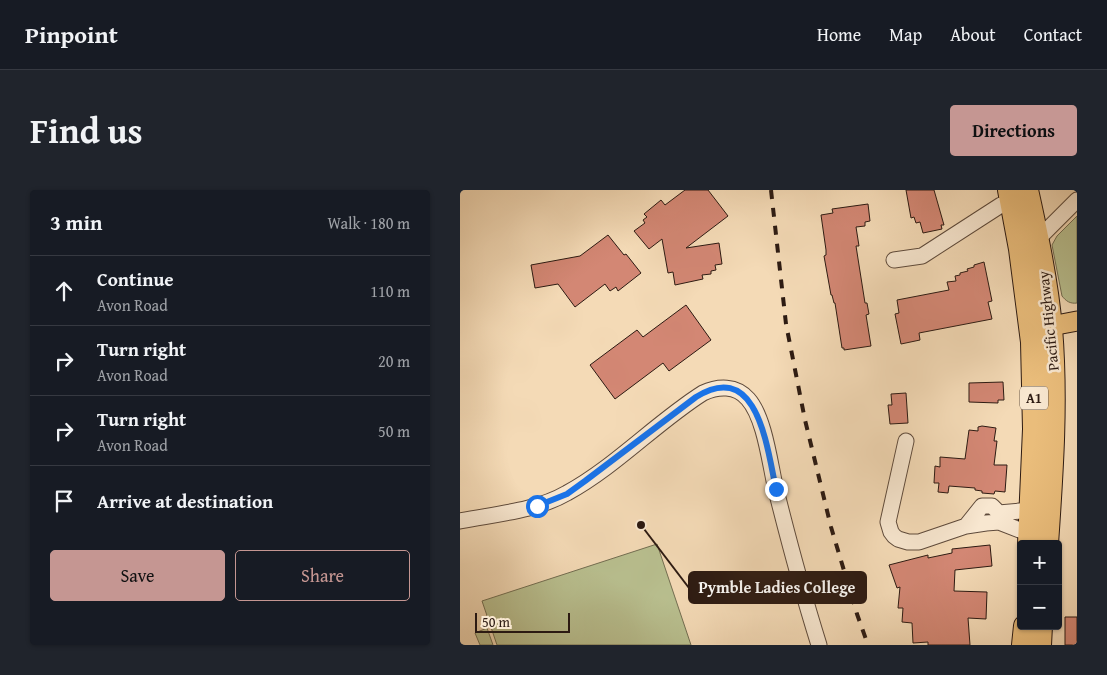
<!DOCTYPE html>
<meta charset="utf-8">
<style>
:root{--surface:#171b24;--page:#20242c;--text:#f1f3f6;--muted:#9ea1a6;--line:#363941;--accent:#c59692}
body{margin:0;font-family:"Gentium Book Plus",serif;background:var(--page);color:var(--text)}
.controls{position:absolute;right:15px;bottom:15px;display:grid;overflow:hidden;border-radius:5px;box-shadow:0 1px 4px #0004}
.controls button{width:45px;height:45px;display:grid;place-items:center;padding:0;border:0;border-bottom:1px solid var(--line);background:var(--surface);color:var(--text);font:25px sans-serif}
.scale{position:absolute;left:15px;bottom:12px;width:95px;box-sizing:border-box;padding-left:5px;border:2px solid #2c1a12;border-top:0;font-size:14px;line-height:18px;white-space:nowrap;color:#2c1a12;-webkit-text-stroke:4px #f8e7d0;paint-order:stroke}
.stop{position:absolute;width:15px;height:15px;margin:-11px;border:4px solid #1a73e8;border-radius:50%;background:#fff}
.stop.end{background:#1a73e8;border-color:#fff;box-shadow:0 1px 5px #0008}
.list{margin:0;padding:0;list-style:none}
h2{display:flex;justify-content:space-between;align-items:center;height:65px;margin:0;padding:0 20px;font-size:21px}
h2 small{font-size:16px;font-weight:400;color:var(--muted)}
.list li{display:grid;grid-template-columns:32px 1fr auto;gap:15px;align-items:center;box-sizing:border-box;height:70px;padding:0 20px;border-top:1px solid var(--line)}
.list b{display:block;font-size:19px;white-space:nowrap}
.list p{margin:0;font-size:16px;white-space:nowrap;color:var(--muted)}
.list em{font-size:16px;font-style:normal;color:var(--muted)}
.actions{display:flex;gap:10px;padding:15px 20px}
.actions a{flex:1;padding:11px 0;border:1px solid var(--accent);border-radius:5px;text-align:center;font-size:18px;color:var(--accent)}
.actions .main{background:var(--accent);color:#111}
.icon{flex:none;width:28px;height:28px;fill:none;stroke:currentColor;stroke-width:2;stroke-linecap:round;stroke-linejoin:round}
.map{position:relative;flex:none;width:617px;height:455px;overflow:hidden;border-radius:5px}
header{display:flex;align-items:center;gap:30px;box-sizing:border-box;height:70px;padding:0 25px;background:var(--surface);border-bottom:1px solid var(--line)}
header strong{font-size:24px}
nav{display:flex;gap:28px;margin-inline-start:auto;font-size:18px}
.intro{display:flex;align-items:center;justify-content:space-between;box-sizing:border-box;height:120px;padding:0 30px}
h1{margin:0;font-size:35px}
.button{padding:12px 22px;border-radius:5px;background:var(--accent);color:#111;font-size:18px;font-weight:700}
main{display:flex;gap:30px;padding:0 30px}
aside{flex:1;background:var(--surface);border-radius:5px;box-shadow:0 1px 4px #0004}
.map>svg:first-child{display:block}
</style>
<header>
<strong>Pinpoint</strong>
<nav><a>Home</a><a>Map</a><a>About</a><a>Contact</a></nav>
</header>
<div class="intro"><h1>Find us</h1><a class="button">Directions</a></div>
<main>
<aside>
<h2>3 min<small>Walk · 180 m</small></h2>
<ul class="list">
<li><svg class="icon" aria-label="ahead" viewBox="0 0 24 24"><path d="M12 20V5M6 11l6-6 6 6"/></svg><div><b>Continue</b><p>Avon Road</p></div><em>110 m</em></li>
<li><svg class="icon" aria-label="right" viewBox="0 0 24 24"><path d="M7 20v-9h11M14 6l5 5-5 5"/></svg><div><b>Turn right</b><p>Avon Road</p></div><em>20 m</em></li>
<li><svg class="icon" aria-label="right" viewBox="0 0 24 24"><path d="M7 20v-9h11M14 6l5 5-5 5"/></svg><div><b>Turn right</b><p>Avon Road</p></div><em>50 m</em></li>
<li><svg class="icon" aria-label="arrive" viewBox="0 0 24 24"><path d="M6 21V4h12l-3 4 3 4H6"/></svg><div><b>Arrive at destination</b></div></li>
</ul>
<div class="actions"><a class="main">Save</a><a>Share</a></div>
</aside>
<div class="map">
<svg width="617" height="455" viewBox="0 0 617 455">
<rect width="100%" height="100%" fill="#f4dab6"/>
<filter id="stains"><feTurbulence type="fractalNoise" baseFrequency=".004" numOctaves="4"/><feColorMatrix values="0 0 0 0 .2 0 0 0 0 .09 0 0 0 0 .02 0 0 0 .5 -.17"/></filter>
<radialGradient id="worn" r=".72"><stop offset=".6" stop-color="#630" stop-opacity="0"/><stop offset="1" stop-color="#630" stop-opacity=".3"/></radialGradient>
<!-- green -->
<path fill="#b9c090" stroke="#726d51" d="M617,26v87c-7,1 -11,-2 -15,-7l-10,-51 5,-9z
M197,354l34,101h-194l-15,-44z
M27,438l6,17h-13l-5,-12z"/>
<!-- building -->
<path fill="#d38774" stroke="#2c1a12" d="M225,0h23l20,26 -42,32 33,-5 3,21 -7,1 1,5 -5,1v3l-9,1 1,4 -28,6 -2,-13 -5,1 -6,-34 -13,10 -15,-18 11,-8 -2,-3 4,-3 -3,-3 17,-14 4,5z
M446,0h28l10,35h-3l1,4 -19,4 -3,-11 -4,1 -2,-6 -3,1z
M408,14l2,17 -5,1v4l-9,1 3,19h-3l9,57h2l2,11 -3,1 5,31 -27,4v-2h-2l-7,-45h-1l-2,-8h-1l-7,-39 2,-1v-5l-5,-35 12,-2 -1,-4z
M148,45l16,20 2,-1 15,19 -23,18 -2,-4 -6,4 -5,-7 -30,23 -17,-23 -23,4 -4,-23 49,-9z
M524,72l8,39 -4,1 4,17 -73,14 1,7 -19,4 -6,-30 4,-1 -2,-13 52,-10 -2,-8 9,-1 -1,-5 5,-1v-2l8,-2 -1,-2 7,-2v-2z
M226,115l25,35 -42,31 -6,-8 -48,36 -25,-34 47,-35 6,7z
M543,192l1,18h-6v3l-29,-1v-19z
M446,203l2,30 -18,1 -2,-19h4l-1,-11z
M522,236l14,2 -2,13h3l-3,24h13l-2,27 -10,-1 -1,3 -12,-1v-2l-7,-1v-2l-26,-2 -1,7 -10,-1 1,-9h-5l1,-17 5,1v-10l25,2 4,-29 9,1v-4z
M530,355l2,21 -37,4 -1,21 33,1 -1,27 -18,-1 2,27h-42v-3l-15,1 -1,-20 -10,-1 1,-14h-5l2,-21 -3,1 -8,-23 39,-10v3l24,-5v-4z
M605,427h12v28h-12z"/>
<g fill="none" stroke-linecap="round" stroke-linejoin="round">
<!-- minor casing -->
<g stroke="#5e4a3b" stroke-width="17">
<path id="minor" d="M577,50l40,-40
M434,70l28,-4 79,-51 11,-2
M446,251l-18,81 3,10 3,4 4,3 10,3h11l47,-16 20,-3 13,-1 31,12
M0,331c35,-7 76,-10 107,-28 48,-26 90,-71 136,-100 15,-7 33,-8 45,6 17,19 22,66 28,91 13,52 27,104 43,155
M506,336l16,-20h10l7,7 32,-3"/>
</g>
<!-- major casing -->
<g stroke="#2c1a12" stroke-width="21">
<path id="major" d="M576,136h15l26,-5"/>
</g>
<!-- highway casing -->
<g stroke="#2c1a12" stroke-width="24">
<path id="highway" d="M549,0l11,59 12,93 2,87 -5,115
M567,0c10,45 20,92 24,138 6,72 1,144 -4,216
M563,455l2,-19
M580,455l1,-19"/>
</g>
<!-- minor -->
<use href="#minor" stroke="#f8e7d0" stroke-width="15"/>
<!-- major -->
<use href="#major" stroke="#eabd7b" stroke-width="19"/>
<!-- highway -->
<use href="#highway" stroke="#eabd7b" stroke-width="22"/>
<!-- rail -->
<path stroke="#2c1a12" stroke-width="4" stroke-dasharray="9 9" stroke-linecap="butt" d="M311,0l15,134 19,96 26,107 26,87 11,31"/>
</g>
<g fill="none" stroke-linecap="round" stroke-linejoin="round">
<!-- route -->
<path stroke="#1a73e8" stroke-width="6" d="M77,316l30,-12 18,-13 111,-84c62,-39 71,51 80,92"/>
</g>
<g text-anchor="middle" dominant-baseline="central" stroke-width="5" stroke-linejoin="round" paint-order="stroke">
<!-- shield labels -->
<rect fill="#f8e7d0" stroke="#69584b" stroke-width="1" x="560" y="196.5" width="28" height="23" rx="4"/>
<g font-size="14" font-weight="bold" fill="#2c1a12">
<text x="574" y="208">A1</text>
</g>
<!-- street labels -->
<g font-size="15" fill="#2c1a12" stroke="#f8e7d0">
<text transform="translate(588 131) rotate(-96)">Pacific Highway</text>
</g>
</g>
<!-- callouts -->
<path fill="none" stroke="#2c1a12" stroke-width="2" d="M181 335L229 398"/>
<circle fill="#2c1a12" stroke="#f8e7d0" stroke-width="2" cx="181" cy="335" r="5"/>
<rect fill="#2c1a12" stroke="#2c1a12" stroke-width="2" x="229" y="382" width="177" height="31" rx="5"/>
<g font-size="16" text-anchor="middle" font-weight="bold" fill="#fff">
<text x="317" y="403">Pymble Ladies College</text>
</g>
<rect width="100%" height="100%" filter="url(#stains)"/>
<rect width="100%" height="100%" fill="url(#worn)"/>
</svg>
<div class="controls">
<button>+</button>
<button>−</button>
</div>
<div class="scale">50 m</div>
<div class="stop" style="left:77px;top:316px"></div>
<div class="stop end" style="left:316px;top:299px"></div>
</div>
</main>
